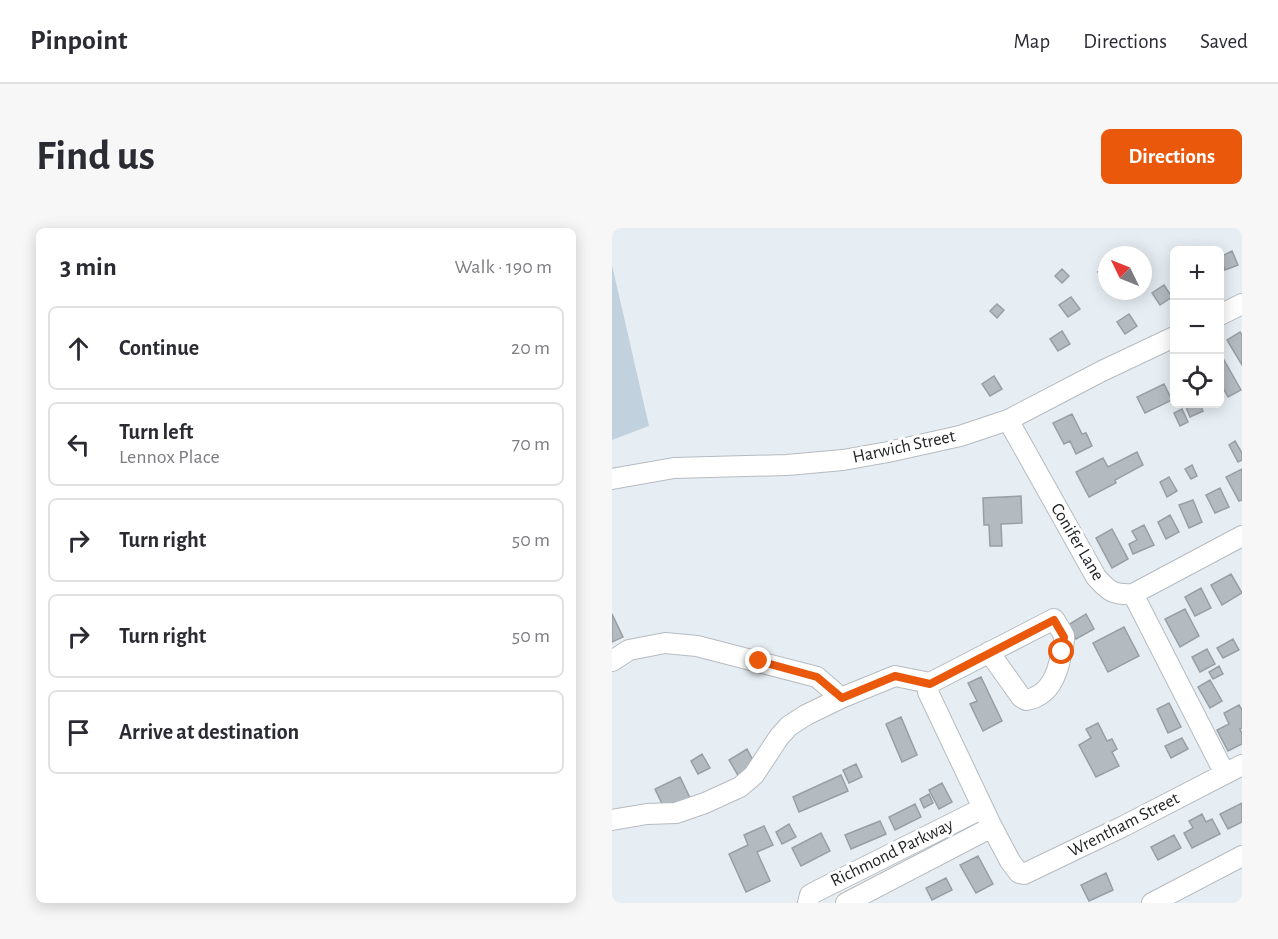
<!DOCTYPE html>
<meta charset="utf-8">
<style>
:root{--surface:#fff;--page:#f7f7f7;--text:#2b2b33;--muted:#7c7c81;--line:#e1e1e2;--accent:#ea580c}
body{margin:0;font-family:"Alegreya Sans",sans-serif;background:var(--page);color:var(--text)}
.controls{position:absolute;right:18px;top:18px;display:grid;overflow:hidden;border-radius:9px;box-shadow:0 3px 15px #0003}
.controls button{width:54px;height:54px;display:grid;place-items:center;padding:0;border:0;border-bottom:2px solid var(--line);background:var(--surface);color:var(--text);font:30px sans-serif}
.compass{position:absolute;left:486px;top:18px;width:54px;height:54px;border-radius:50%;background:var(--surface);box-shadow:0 3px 15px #0003;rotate:313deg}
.stop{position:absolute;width:18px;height:18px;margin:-14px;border:4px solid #ea580c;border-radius:50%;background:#fff}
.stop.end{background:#ea580c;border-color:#fff;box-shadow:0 2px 6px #0008}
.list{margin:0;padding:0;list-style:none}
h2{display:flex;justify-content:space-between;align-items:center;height:78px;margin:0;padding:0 24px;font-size:26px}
h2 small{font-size:20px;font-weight:400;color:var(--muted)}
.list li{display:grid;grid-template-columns:39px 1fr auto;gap:18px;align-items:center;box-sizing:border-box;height:84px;margin:0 12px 12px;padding:0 12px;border:2px solid var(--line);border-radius:9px}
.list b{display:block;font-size:22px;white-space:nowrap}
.list p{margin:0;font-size:20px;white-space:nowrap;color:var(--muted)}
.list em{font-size:20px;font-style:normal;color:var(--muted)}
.icon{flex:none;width:33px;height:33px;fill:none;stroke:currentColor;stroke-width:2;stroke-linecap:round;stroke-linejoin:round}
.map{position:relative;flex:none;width:630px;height:675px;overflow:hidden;border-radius:9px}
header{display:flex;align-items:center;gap:36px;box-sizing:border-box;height:84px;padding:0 30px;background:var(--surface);border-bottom:2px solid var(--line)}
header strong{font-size:28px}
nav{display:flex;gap:33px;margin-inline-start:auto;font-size:21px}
.intro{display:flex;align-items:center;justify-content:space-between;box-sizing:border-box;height:144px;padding:0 36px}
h1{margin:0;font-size:42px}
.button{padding:15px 27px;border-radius:9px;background:var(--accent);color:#fff;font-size:21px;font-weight:700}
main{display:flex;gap:36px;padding:0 36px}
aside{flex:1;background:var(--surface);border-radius:9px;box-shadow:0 3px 15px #0003}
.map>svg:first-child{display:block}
</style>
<header>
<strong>Pinpoint</strong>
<nav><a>Map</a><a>Directions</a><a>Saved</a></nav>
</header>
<div class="intro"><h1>Find us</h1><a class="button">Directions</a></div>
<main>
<aside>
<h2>3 min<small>Walk · 190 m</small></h2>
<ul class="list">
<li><svg class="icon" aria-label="ahead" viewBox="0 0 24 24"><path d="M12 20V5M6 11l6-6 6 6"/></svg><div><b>Continue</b></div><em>20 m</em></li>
<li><svg class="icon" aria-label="left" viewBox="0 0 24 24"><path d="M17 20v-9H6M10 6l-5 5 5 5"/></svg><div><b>Turn left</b><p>Lennox Place</p></div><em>70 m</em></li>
<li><svg class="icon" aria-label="right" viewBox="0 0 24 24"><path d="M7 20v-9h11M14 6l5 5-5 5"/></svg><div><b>Turn right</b></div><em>50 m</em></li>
<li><svg class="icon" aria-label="right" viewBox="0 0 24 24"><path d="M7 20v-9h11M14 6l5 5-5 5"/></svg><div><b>Turn right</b></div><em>50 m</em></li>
<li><svg class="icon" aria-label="arrive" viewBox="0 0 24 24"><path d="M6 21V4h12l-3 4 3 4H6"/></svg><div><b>Arrive at destination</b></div></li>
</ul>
</aside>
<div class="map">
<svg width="630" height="675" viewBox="0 0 630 675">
<rect width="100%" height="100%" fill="#e7eef3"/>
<!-- green -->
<path fill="#c1d1de" d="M0,37l37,161 -37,14z"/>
<!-- building -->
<path fill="#b4bbc0" stroke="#989fa4" stroke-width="1.5" d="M620,23l6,14 -13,5 -5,-13z
M495,40v16l-3,1 -6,-13z
M450,41l7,7 -7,7 -7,-7z
M552,57l8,12 -12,8 -8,-12z
M459,69l9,12 -12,8 -9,-12z
M385,76l7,6 -7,8 -7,-7z
M517,86l8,12 -12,8 -8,-12z
M450,103l8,13 -12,7 -8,-12z
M628,104l2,3v30l-15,-25z
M612,132l17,30 -13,7 -8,-15v-19z
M382,148l8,13 -12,7 -8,-12z
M552,156l8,16 -27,13 -8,-16z
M580,176h8l3,7 -13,6 -4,-10z
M570,181l6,13 -8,4 -6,-13z
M460,186l10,20 4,-1 6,13 -16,8 -6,-13 -6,3 -11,-21z
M623,213l7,12v7l-4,2 -9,-17z
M525,224l6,13 -28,15 1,3 -27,14 -13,-25 27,-14 5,9z
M580,237l5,11 -6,3 -6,-10z
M630,241v31l-3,1 -13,-24z
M557,249l8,14 -10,6 -7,-15z
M608,260l9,19 -14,6 -9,-18z
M409,268l1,27 -21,1 1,22h-12l-1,-21h-5l-1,-27z
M581,272l9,22 -13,6 -10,-23z
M558,287l9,17 -13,7 -8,-17z
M532,297l10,20 -21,9 -4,-10 8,-4 -5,-9z
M500,301l16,30 -16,9 -16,-30z
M619,346l11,19 -20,12 -11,-20z
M589,360l10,20 -16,8 -10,-19z
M573,381l14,27 -19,11 -15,-28z
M0,386l11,23 -11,5z
M474,386l8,15 -18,10 -8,-14z
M512,399l15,29 -31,16 -15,-29z
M621,411l6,11 -16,8 -6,-10z
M595,421l8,15 -15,8 -8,-15z
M607,438l4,8 -10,5 -4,-7z
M369,449l21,44 -19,10 -13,-27 7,-3 -9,-18z
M598,452l12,21 -12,7 -12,-21z
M557,475l12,24 -13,6 -11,-24z
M627,477l3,5v18l-2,1 2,5v10l-14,7 -11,-21 12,-6 -5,-11z
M289,489l16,38 -15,7 -16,-38z
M486,495l9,18 5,-2 5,10 -5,3 7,14 -23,11 -17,-32 12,-7 -5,-9z
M570,510l6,11 -17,9 -6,-12z
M135,521l9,17 -17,11 -10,-17z
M90,526l8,14 -12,6 -7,-13z
M244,536l6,13 -13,6 -6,-13z
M229,547l7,16 -49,21 -6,-15z
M68,549l11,23 -25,12 -11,-23z
M330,555l10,19 -13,7 -10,-19z
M317,566l4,9 -9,5 -4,-9z
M630,575v19l-14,7 -8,-15z
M303,576l6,13 -26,13 -6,-13z
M590,586l4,8 6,-3 8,15 -28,14 -8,-15 9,-5 -4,-7z
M268,593l6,13 -35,15 -6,-14z
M177,596l7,13 -14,7 -6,-12z
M152,598l9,19 -16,7 13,29 -24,11 -17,-38 19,-9 -4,-10z
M209,605l9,18 -29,15 -9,-18z
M562,607l7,13 -23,12 -7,-13z
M366,628l15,28 -17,9 -16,-28z
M494,645l7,17 -24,11 -8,-16z
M334,650l6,12 -20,10 -6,-12z"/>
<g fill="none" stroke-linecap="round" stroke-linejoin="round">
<!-- minor casing -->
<g stroke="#b5bbc1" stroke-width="22">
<path id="minor" d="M608,87l22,-11
M396,192l88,157c13,15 18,18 37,17l109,-58
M0,251l62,-11 113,-3 56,-5 45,-8 72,-16 48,-16 94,-49 72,-34
M521,366l92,180
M0,433l17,-11 36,-7 32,3 120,31 24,21 54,-22 35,7
M318,455l-2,9 64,135 18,34 9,12 5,1 100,-48 118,-61
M318,455l124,-64c3,5 8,12 10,17 1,5 -2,14 -3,19 -4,21 -12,41 -35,45l-5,-3 -32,-45
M0,592l35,-6 29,-1 29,-10 35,-16 14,-12 25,-38 10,-11 17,-11 35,-17
M196,675l2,-8 7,-4 166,-83
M234,675l146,-76
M540,675l90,-47"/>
</g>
<!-- minor -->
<use href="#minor" stroke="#fff" stroke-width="20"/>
</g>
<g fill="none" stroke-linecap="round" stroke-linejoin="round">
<!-- route -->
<path stroke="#ea580c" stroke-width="8" d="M147,433l58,16 25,21 53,-22 35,8 124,-64 10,17 -2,15"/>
</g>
<g text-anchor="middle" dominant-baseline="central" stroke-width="6" stroke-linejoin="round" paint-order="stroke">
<!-- street labels -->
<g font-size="18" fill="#222426" stroke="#fff">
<text transform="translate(292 219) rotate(-12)">Harwich Street</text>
<text transform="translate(465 314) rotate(59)">Conifer Lane</text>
<text transform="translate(512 597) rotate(-27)">Wrentham Street</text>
<text transform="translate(280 625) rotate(-26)">Richmond Parkway</text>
</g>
</g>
</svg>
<div class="controls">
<button>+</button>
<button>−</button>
<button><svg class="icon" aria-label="locate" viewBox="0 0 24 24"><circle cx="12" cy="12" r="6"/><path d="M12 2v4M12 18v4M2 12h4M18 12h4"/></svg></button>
</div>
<svg class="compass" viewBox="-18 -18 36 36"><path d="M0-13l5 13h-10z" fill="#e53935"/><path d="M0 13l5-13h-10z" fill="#7c7c81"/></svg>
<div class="stop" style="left:450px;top:424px"></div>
<div class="stop end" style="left:147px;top:433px"></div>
</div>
</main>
